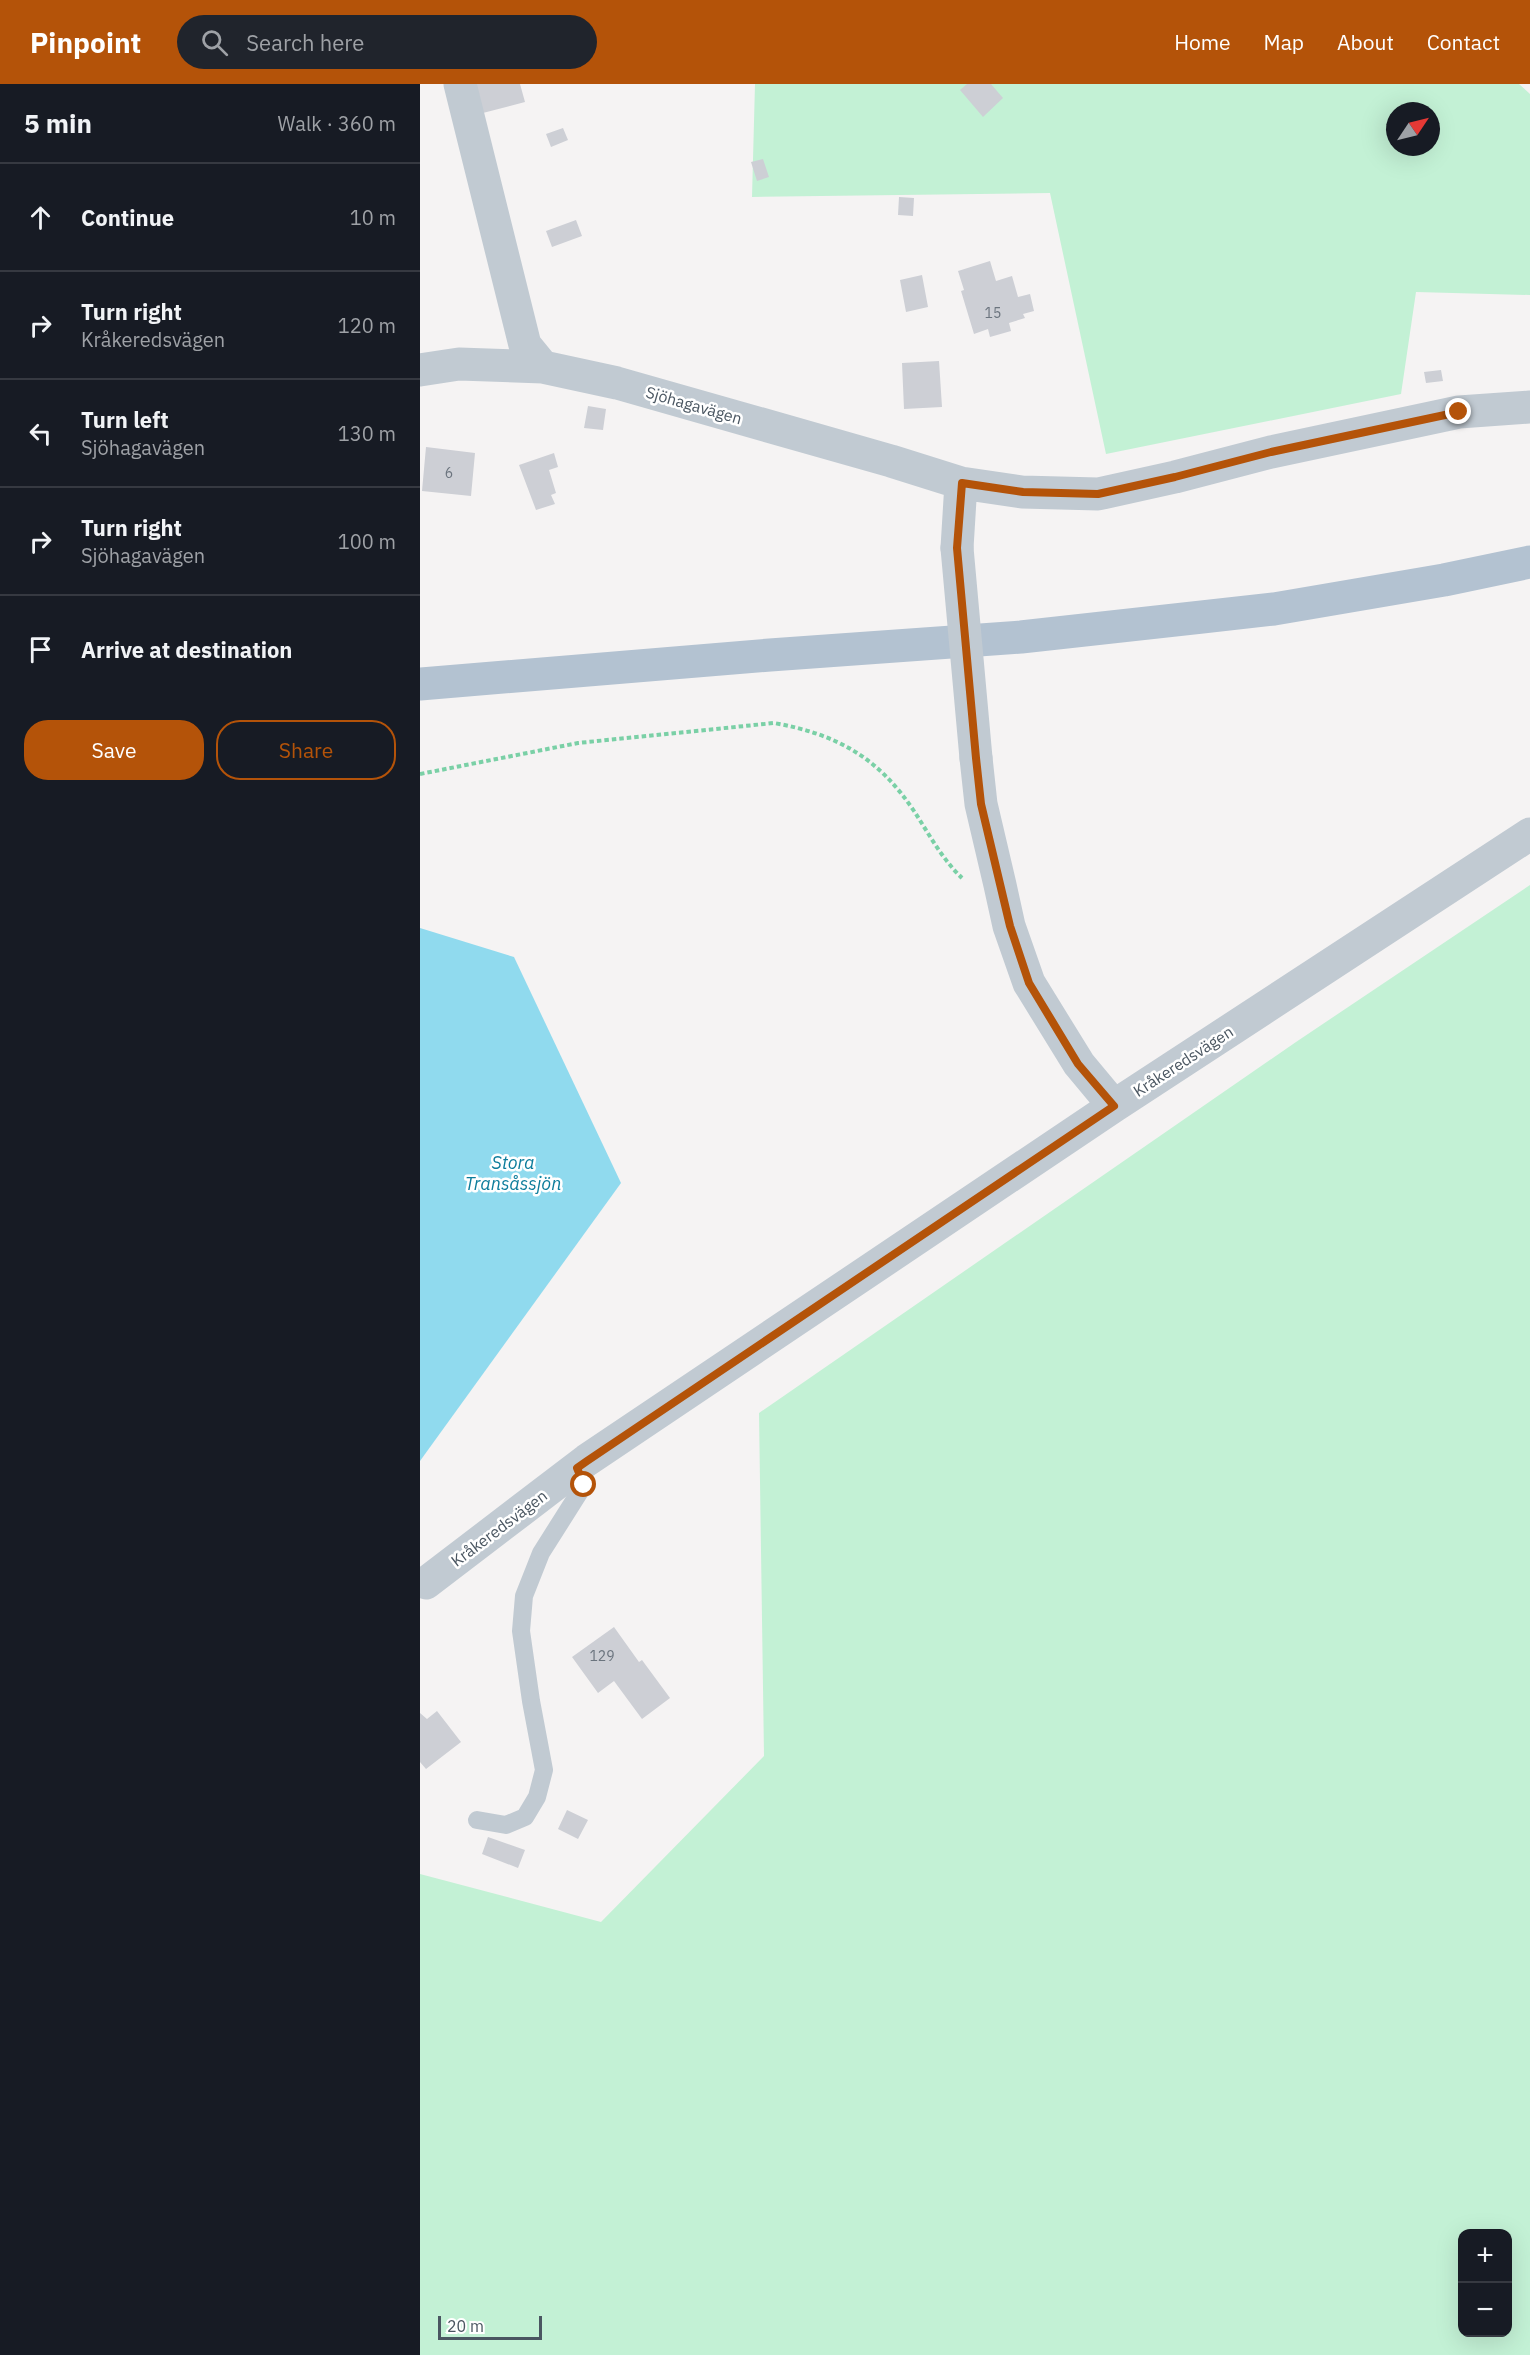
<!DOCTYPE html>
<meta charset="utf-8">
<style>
:root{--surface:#171b24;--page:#20242c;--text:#f1f3f6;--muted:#9ea1a6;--line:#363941;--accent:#b45309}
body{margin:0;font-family:"IBM Plex Sans",sans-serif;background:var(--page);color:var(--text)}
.controls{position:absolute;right:18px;bottom:18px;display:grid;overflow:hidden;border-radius:12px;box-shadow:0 6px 24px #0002}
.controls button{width:54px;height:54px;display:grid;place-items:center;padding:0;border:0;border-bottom:2px solid var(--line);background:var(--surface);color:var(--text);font:30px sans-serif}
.compass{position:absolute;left:966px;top:18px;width:54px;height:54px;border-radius:50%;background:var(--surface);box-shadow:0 6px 24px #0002;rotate:55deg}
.scale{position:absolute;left:18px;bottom:15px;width:104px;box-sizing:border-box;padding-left:6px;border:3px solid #4a5661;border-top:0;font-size:16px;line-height:21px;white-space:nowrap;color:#4a5661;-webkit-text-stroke:4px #fff;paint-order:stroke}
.stop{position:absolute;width:18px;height:18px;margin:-14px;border:4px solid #b45309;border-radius:50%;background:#fff}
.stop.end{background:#b45309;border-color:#fff;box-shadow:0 2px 6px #0008}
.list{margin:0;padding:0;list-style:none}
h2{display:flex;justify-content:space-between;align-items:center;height:78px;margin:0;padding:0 24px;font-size:26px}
h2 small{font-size:20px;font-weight:400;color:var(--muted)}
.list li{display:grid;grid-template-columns:39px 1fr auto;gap:18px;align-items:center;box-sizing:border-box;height:108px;padding:0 24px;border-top:2px solid var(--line)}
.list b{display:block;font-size:22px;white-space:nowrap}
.list p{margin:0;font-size:20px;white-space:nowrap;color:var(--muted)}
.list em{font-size:20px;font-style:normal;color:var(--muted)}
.actions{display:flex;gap:12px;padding:18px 24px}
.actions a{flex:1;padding:14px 0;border:2px solid var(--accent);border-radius:24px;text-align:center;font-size:21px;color:var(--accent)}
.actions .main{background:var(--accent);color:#fff}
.icon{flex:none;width:33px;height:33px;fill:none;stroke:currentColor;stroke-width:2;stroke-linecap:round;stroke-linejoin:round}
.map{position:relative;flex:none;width:1110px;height:2271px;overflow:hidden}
header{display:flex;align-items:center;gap:36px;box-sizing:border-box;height:84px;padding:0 30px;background:var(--accent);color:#fff}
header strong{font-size:28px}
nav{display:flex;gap:33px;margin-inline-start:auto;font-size:21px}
.search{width:420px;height:54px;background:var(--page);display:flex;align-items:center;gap:15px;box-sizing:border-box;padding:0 21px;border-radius:33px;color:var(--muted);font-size:22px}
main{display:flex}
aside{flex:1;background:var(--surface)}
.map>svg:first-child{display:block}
</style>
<header>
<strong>Pinpoint</strong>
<div class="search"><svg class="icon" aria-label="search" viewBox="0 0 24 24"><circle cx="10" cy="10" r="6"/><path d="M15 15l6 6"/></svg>Search here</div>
<nav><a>Home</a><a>Map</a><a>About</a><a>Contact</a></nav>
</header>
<main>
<aside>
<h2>5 min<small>Walk · 360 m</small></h2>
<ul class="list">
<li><svg class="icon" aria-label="ahead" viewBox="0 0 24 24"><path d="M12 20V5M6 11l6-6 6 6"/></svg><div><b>Continue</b></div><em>10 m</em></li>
<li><svg class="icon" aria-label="right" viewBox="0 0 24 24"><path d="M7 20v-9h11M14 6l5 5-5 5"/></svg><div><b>Turn right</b><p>Kråkeredsvägen</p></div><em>120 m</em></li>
<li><svg class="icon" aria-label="left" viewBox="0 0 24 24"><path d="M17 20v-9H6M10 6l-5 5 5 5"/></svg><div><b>Turn left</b><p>Sjöhagavägen</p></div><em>130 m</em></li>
<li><svg class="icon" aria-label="right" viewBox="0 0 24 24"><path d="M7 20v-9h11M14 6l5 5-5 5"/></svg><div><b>Turn right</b><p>Sjöhagavägen</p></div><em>100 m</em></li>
<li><svg class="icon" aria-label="arrive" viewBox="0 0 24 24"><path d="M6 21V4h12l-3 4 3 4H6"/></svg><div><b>Arrive at destination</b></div></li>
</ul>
<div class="actions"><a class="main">Save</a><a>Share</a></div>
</aside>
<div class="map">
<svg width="1110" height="2271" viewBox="0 0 1110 2271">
<rect width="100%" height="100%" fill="#f5f3f3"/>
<!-- green -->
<path fill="#c3f1d5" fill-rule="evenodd" d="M335,0h764l11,10v201l-114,-3 -15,102 -295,60 -56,-261 -298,4zM975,27h36v36h-36z
M1110,801v1470h-1110v-481l181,48 163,-166 -5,-343 537,-371zM1042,2150h46v98h-46z"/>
<!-- water -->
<path fill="#90daee" d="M0,844l94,29 107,226 -201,278z"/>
<!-- building -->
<path fill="#cdcfd5" d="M51,0h49l5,18 -46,12z
M547,0h24l12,14 -20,19 -23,-27z
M143,44l5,12 -17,7 -5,-13z
M343,75l6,18 -12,4 -6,-19z
M479,113l15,1 -1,18 -15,-1z
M156,136l6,16 -30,11 -6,-16z
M570,177l6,20 16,-5 6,21 12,-3 4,17 -11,3 2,4 -16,5 2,8 -21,6 -2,-8 -14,5 -13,-43 3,-1 -6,-19z
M502,191l6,32 -22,5 -6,-32z
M519,277l3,46 -38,2 -2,-46z
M1021,286l2,11 -17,2 -2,-11z
M168,322l18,3 -3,21 -19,-2z
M6,363l49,6 -4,43 -49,-5z
M134,369l4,14 -9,3 7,23 -5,2 4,9 -19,6 -17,-45z
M194,1543l25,35 3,-2 28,38 -28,21 -28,-38 -16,12 -26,-36z
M17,1627l24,31 -35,27 -6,-7v-49l7,6z
M147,1726l21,10 -10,19 -20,-10z
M68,1753l37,13 -7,18 -36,-14z"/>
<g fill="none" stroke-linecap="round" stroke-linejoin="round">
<!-- path -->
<path stroke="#7ad0a6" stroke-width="4" stroke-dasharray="4.5 3" stroke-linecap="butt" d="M0,690l158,-31 196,-20c62,11 104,34 140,88 15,23 28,48 48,67"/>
<!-- lane -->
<path stroke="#c1cad2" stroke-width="18" d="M57,1736l29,5 19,-8 12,-20 7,-27 -13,-69 -10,-70 3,-35 17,-43 43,-68 -7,-17"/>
<!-- street -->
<path stroke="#c1cad2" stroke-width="33" d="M40,0l65,261 18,22
M0,286l39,-6 84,3 74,16 274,78 70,22 61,9 76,2 77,-17 96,-25 188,-40 71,-5
M537,464l4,-65
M556,674l5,46 19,81 9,41 20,57 50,81 35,42
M6,1499l161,-123 527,-354 416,-272"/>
<!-- primary -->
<path stroke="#b3c2d1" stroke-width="33" d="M0,600l350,-29 251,-18 181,-20 72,-8 170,-29 86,-18"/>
<!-- street-bridge -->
<path stroke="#c1cad2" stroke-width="33" d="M537,464l19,210"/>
</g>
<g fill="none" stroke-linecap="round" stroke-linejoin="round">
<!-- route -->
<path stroke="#b45309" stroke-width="8" d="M164,1401l-7,-17 10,-7 527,-355 -36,-42 -49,-81 -19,-57 -29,-122 -5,-46 -19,-210 5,-65 61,9 75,2 77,-17 96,-25 188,-40"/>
</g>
<g text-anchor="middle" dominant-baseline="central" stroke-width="5" stroke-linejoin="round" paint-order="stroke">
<!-- number labels -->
<g font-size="14" fill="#6b747e">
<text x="573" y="229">15</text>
<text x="29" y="389">6</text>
<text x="182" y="1572">129</text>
</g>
<!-- street labels -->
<g font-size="16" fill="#4a5661" stroke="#fff">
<text transform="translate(274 321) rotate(16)">Sjöhagavägen</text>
<text transform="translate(763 977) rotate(-33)">Kråkeredsvägen</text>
<text transform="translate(79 1444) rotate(-37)">Kråkeredsvägen</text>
</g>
<!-- water labels -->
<g font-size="18" font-style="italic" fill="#0c7c9b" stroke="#fff">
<text x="93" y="1078">Stora<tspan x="93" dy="21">Transåssjön</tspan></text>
</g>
</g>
</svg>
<div class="controls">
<button>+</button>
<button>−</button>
</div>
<svg class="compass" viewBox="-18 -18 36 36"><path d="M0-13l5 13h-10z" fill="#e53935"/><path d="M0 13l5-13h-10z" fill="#9ea1a6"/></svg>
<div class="scale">20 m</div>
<div class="stop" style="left:164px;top:1401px"></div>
<div class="stop end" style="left:1039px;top:328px"></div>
</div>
</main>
